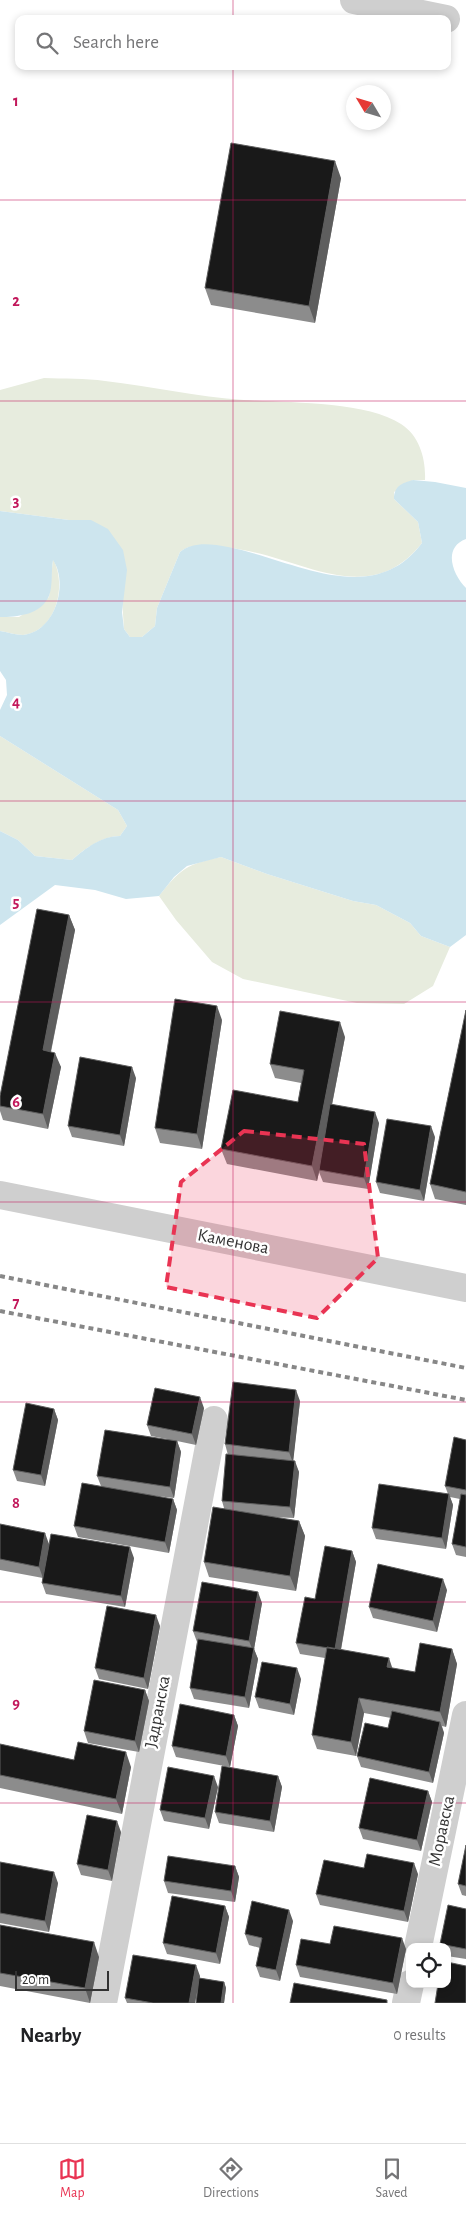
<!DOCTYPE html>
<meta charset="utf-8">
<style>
:root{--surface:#fff;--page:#f6f6f6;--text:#202124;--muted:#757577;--line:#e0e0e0;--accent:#e93453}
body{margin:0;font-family:"Alegreya Sans",sans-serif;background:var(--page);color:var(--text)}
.controls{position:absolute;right:15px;bottom:15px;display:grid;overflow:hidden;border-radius:10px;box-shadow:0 2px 8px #0003}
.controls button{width:45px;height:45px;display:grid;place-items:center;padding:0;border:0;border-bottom:1px solid var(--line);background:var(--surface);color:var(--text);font:25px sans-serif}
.compass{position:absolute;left:346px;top:85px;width:45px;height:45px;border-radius:50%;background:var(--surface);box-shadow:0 2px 8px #0003;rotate:308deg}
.scale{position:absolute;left:15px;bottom:12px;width:94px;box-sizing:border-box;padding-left:5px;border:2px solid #323232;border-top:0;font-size:14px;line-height:18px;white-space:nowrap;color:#323232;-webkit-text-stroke:4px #fff;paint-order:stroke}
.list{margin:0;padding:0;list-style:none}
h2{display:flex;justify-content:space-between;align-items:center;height:65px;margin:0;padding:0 20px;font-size:21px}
h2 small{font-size:16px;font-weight:400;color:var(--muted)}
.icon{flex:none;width:28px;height:28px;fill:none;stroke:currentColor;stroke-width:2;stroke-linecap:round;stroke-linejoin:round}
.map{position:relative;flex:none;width:466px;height:2003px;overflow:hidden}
.search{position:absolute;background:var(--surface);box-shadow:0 2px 8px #0003;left:15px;right:15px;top:15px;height:55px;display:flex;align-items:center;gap:12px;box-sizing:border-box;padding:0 18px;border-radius:10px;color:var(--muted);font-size:19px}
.sheet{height:140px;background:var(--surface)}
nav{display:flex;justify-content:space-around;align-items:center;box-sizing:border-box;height:70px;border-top:1px solid var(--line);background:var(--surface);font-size:14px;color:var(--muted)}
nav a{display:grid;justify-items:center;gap:2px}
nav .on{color:var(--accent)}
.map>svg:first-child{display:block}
</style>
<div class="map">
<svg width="466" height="2003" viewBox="0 0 466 2003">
<rect width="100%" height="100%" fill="#fff"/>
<!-- green -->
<path fill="#e7ecde" d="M44,378c20,1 41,0 61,3 46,5 92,16 139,19 42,3 122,1 157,24 19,12 25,36 24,56h-12l-19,12v7l24,23 4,21c-51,65 -115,18 -179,7 -9,-2 -18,-2 -27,-3 -13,-1 -25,-4 -36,5l-23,56 -2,18 -13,11h-12l-6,-8 -2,-30 -31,-79h-22l-69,-9v-121z
M53,559c14,25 4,72 -30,76 -7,0 -16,-3 -23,-4v-14h19l30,-20z
M0,736l118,74 9,16 -7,10c-17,0 -36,13 -48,24l-37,-4 -17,-16 -18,-9z
M221,857l46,17 86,27 23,4 34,18 11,13 29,11 -17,39 -29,18 -47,-1 -114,-24 -31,-17 -36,-42 -17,-24c21,-27 28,-32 62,-39z"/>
<!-- water -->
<path fill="#cde5ee" d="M413,480l22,2 31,6v51c-24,9 -13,36 0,49v347l-16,12 -29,-11 -11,-13 -34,-18 -23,-4 -86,-27 -46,-17 -34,9 -13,11 -15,19 -33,3 -31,-9 -40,-5 -55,40v-94l18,9 17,16 37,4c14,-12 29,-24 48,-24l7,-10 -9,-16 -118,-74v-26l7,-15 -1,-15 -6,-9v-40c7,1 16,4 23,4 32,-3 46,-51 30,-75 -2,11 0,26 -4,36 -8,19 -32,21 -49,21v-106l69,9h22l17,9 15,21 4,20 -5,42 2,17 6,8h12l13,-11 2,-18 23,-56c13,-11 32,-8 48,-5 64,12 144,63 194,-4l-4,-21 -24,-23c0,-13 8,-16 19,-19z"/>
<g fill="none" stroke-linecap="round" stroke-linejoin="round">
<!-- minor -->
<path stroke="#cfcfcf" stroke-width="28" d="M354,0l92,19
M0,1195l466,93
M418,1947l48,-232
M103,2003l111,-583
M406,2003l4,-19"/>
<!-- rail -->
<path stroke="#878787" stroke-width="4" stroke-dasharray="5 4" stroke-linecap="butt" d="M0,1276l466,92
M0,1311l466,89"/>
</g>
<!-- wall -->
<path fill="#8c8c8c" d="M341,178l-26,145 -104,-18 -6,-17z
M69,915l6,15 -24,122 10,15 -13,62 -45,-9 -3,-9v-15z
M466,1010v195l-31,-6 -5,-15z
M222,1020l-20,129 -42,-6 -5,-15z
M345,1037l-13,68 47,18 -11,66 -45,-7 -4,-10 -2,9 -90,-17 -6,-15 77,-47 3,-19 -26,-5 -5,-14z
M136,1078l-12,68 -52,-9 -4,-11z
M435,1137l-11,64 -44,-8 -4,-11z
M300,1401l-7,59 6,12 -5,46 -22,-1 27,4 6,15 -9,55 -87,-14 -5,-15 20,-54 -2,-7 6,-46 -3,-11z
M204,1408l-8,37 -19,-4 4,11 -7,46 -25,-3 24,4 4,11 -8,43 -91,-16 -4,-11 27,-40 -4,-10 70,-37 -16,-3 -4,-11z
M54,1409l4,11 -13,66 -28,-5 -4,-11z
M466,1440v117l-10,-2 -4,-11 8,-45 -10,-2 3,8 -7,44 -70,-10 -4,-11 76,-34 -3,-8z
M0,1524l49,20 85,14 -9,49 -79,-13 -4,-11 4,-25 -3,20 -43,-8z
M352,1551l4,11 -15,88 51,18 23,4 37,-23 5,15 -11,63 -4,-1 2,7 -11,50 -72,-16 -4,-11 31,-28 3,-10 -27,-5 -8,43 -39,-7 -5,-14 13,-77 -25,-4 -4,-11 19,-44z
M447,1590l-10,42 -64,-14 -4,-11z
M262,1603l-8,46 4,10 -9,49 -55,-9 -4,-11 7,-46 -4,-11z
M160,1626l-12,63 -49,-10 -4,-11z
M301,1679l-7,36 -35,-7 -4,-11z
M145,1690l4,11 -10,51 -51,-9 -4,-12z
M234,1715l4,11 -8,41 -54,-10 -4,-11z
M0,1744l74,16 57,7 -9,47 -122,-26z
M278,1776l4,11 -8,45 -55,-9 -4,-11z
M218,1787l-9,42 -45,-8 -4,-11z
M428,1791l4,11 -11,49 -58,-12 -4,-11z
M121,1832l-9,49 -31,-6 -4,-11z
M466,1845v51l-4,-1 -4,-11z
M0,1862l58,21 -9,49 -49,-9z
M235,1866l4,11 -4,25 -67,-9 -4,-12z
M364,1868l54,6 -10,48 -88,-17 -4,-11z
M225,1906l4,11 -9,47 -53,-10 -4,-11z
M466,1909v50l-19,-3v-9h-6l-1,-3z
M293,1921l-13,60 -20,-4 -4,-11 4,-18 -11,-3 -4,-11z
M0,1925l99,32 -9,46 -90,-17z
M330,1944l76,5 -9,45 -97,-17 -4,-12z
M200,1976v2l24,4 2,6 -2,15h-28l2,-16 -3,16h-68l-2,-5z"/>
<!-- shaded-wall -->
<path fill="#5e5e5e" d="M335,161l6,17 -26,145 -6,-17z
M69,915l6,15 -27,135 -5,-15z
M217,1006l5,14 -20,129 -5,-15z
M340,1022l5,15 -26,134v-1v2l-2,9 -5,-15z
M55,1053l6,14 -13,62 -5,-15z
M132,1067l4,11 -12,68 -4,-11z
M375,1112l4,11 -11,66 -4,-11z
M431,1126l4,11 -11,64 -4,-11z
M296,1390l4,11 -7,62 -4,-11z
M200,1397l4,11 -8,37 -4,-11z
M54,1409l4,11 -13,66 -4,-11z
M177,1441l4,11 -7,46 -4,-11z
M295,1461l4,11 -5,46 -4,-11z
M449,1494l4,11 -7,44 -4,-11z
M173,1499l4,11 -8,43 -4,-11z
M299,1521l6,15 -9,55 -6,-15z
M45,1533l4,11 -6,34 -4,-11z
M130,1547l4,11 -9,49 -4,-11z
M352,1551l4,11 -17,98 -4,-11z
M443,1579l4,11 -10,42 -4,-11z
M258,1592l4,11 -8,46 4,10 -9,49 -4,-11 8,-46 -4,-10z
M156,1615l4,11 -12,63 -4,-11z
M452,1649l5,15 -11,63 -6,-15z
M389,1658l5,15 -7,-6z
M297,1668l4,11 -7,36 -4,-11z
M145,1690l4,11 -10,51 -4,-11z
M359,1698l5,15 -8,43 -5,-14z
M234,1715l4,11 -8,41 -4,-11z
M440,1722l4,11 -11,50 -4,-11z
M126,1752l5,15 -9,47 -6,-15z
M214,1776l4,11 -9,42 -4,-11z
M278,1776l4,11 -8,45 -4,-11z
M428,1791l4,11 -11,49 -4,-11z
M117,1821l4,11 -9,49 -4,-11z
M414,1863l4,11 -10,48 -4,-11z
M235,1866l4,11 -4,25 -4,-11z
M54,1872l4,11 -9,49 -4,-11z
M225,1906l4,11 -9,47 -4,-11z
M289,1910l4,11 -13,60 -4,-11z
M402,1938l4,11 -9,45 -4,-11z
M94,1942l5,15 -9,46 -5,-15z
M196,1965l4,11 -5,27h-6z
M224,1982l2,6 -2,15h-3z"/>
<!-- building -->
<path fill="#191919" stroke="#5e5e5e" d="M231,143l104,18 -26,145 -104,-18z
M37,909l32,6 -26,135 12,3 -12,61 -43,-8v-10z
M175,999l42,7 -20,128 -42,-6z
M466,1010v182l-36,-8z
M280,1011l60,11 -28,144 -91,-17 12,-59 65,12 6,-32 -34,-6z
M80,1057l52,10 -12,68 -52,-9z
M330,1104l45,8 -11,66 -45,-8z
M387,1119l44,7 -11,64 -44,-8z
M233,1382l63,8 -7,62 -64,-8z
M155,1388l45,9 -8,37 -45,-9z
M26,1403l28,6 -13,66 -28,-5z
M105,1430l72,11 -7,46 -73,-11z
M454,1437l12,3v50l-21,-4z
M226,1454l69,7 -5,46 -68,-6z
M82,1483l91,16 -8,43 -91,-16z
M379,1484l70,10 -7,44 -70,-10z
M461,1494l5,1v52l-14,-3z
M213,1507l86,14 -9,55 -86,-14z
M0,1524l45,9 -6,34 -39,-8z
M51,1534l79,13 -9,49 -79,-13z
M325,1546l27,5 -17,98 -39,-6 9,-46 10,2z
M378,1564l65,15 -10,42 -64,-14z
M202,1582l56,10 -9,49 -56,-10z
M107,1606l49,9 -12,63 -49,-10z
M198,1639l56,9 -9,49 -55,-9z
M420,1643l32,6 -12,63 -81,-14 -8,44 -39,-7 15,-88 62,11 -2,9 28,5z
M262,1662l35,6 -7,36 -35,-7z
M94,1680l51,10 -10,51 -51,-10z
M180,1704l54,11 -8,41 -54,-10z
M392,1711l48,11 -11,50 -72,-16 8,-33 23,5z
M78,1742l48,10 -10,47 -116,-24v-31l74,16z
M222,1766l56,10 -8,45 -55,-9z
M168,1767l46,9 -9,42 -45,-8z
M370,1778l58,13 -11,49 -58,-12z
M87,1815l30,6 -9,49 -31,-6z
M466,1845v41l-8,-2z
M367,1854l47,9 -10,48 -88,-17 8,-34 40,8z
M168,1856l67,10 -4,25 -67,-10z
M0,1862l54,10 -9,49 -45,-8z
M172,1896l53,10 -9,47 -53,-10z
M252,1901l37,9 -13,60 -20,-4 6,-28 -17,-4z
M448,1905l18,4v40l-26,-5z
M0,1925l94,17 -9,46 -85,-15z
M334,1926l68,12 -9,45 -97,-18 5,-26 29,5z
M133,1955l63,10 -7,38h-36l-28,-5z
M447,1962l19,4v37h-31l3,-19h9z
M199,1978l25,4 -3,21h-25z
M294,1983l93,17v3h-97z"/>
<!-- marked area -->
<path fill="#e93453" fill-opacity="0.2" stroke="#e93453" stroke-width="4" stroke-dasharray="10 6" stroke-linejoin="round" d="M244,1131l120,13 14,114 -61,60 -151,-31 15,-105z"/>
<!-- grid -->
<path fill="none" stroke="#c2185b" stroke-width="1" stroke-opacity="0.55" d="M233,0v19M233,66v1937M0,200h466M0,401h466M0,601h466M0,801h466M0,1002h466M0,1202h466M0,1402h466M0,1602h466M0,1803h466"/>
<g text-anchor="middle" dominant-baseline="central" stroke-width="5" stroke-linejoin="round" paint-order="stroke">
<!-- street labels -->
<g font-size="18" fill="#323232" stroke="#fff">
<text transform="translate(233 1242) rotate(11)">Каменова</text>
<text transform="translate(158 1712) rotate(-79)">Јадранска</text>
<text transform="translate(442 1831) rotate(-78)">Моравска</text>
</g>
</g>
<g font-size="16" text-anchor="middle" font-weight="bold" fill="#c2185b" stroke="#fff" stroke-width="5" stroke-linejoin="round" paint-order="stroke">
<text x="16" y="106">1</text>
<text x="16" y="306">2</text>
<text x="16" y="506">3</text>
<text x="16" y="707">4</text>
<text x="16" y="907">5</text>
<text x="16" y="1107">6</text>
<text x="16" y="1308">7</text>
<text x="16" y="1508">8</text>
<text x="16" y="1708">9</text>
</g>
</svg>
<div class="controls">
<button><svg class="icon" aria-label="locate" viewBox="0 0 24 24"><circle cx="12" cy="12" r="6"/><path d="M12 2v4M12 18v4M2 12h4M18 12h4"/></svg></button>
</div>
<svg class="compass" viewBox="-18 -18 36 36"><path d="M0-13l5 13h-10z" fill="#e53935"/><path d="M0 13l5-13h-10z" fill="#757577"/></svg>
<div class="scale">20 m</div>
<div class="search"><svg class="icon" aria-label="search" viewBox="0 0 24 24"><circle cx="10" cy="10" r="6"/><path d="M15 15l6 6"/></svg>Search here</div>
</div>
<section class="sheet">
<h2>Nearby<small>0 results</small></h2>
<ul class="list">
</ul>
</section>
<nav>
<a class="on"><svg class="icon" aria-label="map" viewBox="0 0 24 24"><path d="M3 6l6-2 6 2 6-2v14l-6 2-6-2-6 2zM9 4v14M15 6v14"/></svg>Map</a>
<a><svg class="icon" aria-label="directions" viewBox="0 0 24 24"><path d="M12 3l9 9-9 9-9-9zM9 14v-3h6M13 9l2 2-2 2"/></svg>Directions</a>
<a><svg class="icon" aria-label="saved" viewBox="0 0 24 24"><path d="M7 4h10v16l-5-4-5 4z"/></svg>Saved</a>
</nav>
